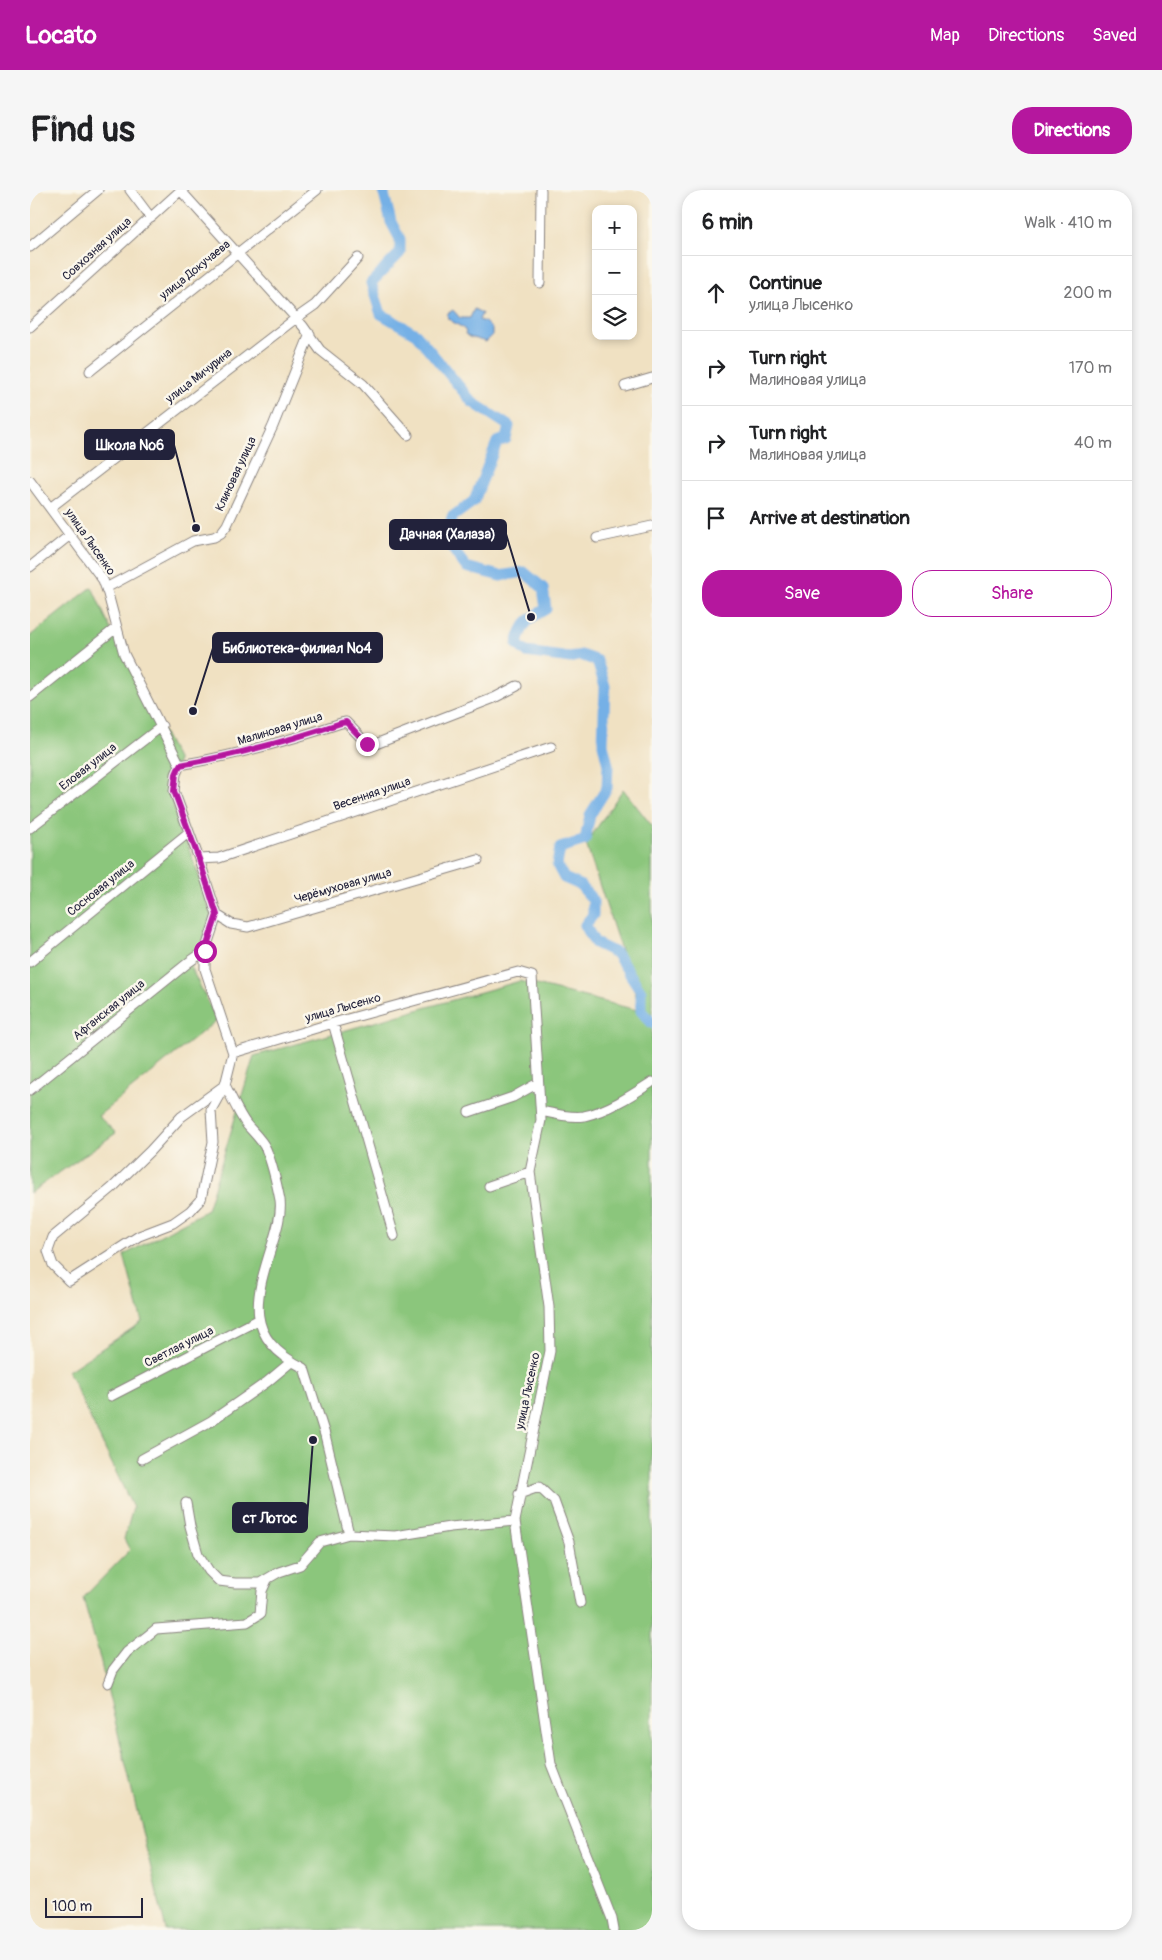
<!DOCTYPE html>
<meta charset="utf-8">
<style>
:root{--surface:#fff;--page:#f6f6f6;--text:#202124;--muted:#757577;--line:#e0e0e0;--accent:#b5179e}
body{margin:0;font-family:Pangolin,sans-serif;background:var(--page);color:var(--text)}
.controls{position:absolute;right:15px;top:15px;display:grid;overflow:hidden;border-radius:10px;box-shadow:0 2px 8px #0003}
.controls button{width:45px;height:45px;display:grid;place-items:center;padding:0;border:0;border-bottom:1px solid var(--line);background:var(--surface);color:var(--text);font:25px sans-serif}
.scale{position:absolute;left:15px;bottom:12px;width:98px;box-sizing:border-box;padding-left:5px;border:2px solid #22223b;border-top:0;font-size:14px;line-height:18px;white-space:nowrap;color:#22223b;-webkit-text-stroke:4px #fbf7ec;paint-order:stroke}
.stop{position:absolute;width:15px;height:15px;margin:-11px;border:4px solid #b5179e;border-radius:50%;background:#fff}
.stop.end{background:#b5179e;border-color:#fff;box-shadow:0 1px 5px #0008}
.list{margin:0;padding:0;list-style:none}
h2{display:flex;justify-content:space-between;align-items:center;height:65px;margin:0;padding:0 20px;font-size:21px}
h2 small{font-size:16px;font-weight:400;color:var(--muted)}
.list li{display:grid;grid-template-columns:32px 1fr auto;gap:15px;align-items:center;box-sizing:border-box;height:75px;padding:0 20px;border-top:1px solid var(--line)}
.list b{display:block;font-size:19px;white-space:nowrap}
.list p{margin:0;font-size:16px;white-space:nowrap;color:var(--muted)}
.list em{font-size:16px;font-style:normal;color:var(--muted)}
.actions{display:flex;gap:10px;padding:15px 20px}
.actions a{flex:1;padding:11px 0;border:1px solid var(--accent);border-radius:20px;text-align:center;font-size:18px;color:var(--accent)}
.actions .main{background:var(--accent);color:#fff}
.icon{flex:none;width:28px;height:28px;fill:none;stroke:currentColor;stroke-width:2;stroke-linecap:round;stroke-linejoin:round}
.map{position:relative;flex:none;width:622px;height:1740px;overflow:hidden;border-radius:20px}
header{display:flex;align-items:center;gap:30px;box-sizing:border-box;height:70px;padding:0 25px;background:var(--accent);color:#fff}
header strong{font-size:24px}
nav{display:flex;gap:28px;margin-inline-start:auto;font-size:18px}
.intro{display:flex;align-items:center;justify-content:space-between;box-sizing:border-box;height:120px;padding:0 30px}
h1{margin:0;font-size:35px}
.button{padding:12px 22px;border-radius:20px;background:var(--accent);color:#fff;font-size:18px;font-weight:700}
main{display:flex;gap:30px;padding:0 30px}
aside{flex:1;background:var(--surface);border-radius:20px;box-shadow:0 2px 8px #0003}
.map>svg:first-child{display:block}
</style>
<header>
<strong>Locato</strong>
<nav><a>Map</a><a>Directions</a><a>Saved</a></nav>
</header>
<div class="intro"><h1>Find us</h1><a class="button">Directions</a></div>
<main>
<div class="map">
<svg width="622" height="1740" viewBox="0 0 622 1740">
<rect width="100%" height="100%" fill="#fbf7ec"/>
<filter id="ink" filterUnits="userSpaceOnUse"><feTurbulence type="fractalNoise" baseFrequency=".02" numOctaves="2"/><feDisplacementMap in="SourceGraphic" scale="10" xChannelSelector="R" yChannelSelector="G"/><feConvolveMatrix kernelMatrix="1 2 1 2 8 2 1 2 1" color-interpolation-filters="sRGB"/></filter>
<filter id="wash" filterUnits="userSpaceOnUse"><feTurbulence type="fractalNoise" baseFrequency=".0096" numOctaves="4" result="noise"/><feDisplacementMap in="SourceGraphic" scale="20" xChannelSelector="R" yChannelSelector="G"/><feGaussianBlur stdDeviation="1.12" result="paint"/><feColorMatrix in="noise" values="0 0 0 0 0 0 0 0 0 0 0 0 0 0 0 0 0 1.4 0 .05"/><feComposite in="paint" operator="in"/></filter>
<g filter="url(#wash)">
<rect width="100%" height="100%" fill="#f0e1c2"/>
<!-- green -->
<path fill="#8bc67b" stroke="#56745b" d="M62,397l20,45 66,129 -12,24 33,91 13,42 -21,50 26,52 -119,96 18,17 -86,60v-557z
M593,599l29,37v1104h-486l-68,-279 -15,-53 47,-48 -6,-11 9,-31 -65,-137 74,-49 -18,-67 83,-45 47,-154 266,-75 121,30 -55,-167z"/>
<!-- water -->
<path fill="#74b0e6" stroke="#4b6990" d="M444,119l8,4 -3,7 6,2 7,7v7l-6,6 -17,-5 -4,-3 1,-2 -3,-4 -15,-9 -1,-5 6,-4 7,8h10z"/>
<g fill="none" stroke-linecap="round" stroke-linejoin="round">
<!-- river -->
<path stroke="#74b0e6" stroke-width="11" d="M353,0l8,32 9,17v14l-29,30 10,31 35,20 56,68 37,24 -3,13 -9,3 -23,59 -22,16 -3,12 3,19 14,19 34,9 24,-4 19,16 3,21c-18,10 -24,15 -29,35l9,8 44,6 11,-3 16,6 8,25 -2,58 5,21 -1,23 -17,27 -5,25 -25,8 -3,17 7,13 16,7 13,15v15l-8,10 10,18 21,10 25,38v20l11,12"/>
</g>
</g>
<g filter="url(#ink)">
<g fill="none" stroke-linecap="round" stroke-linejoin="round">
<!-- minor casing -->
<g stroke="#89827e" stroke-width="11">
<path id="minor" d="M100,0l21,28
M151,1l122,135 17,24 43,34 45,51
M0,57l68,-57
M510,93l1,-93
M0,137l151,-137
M60,181l227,-181
M595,196l27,-8
M0,291l73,99 5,14 16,60 56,111 -4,9 -2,17 25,68 18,56 -12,36v18l28,84 100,-30 185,-51 14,4 9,144 -11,52 19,135 1,44 -35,170 36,243 61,155 2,11
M20,318l245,-189 20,-14 43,-47
M567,348l55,-12
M0,377l40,-32
M76,398l87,-47 21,-4 7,-4 6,-8 46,-99 37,-92
M0,507l86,-69
M150,575c56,-10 108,-24 161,-42l5,-1 21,22 6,1 121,-47 23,-12
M0,638l132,-102
M169,669l20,-1 332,-111
M187,725l14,9 17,3 230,-67
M0,772l158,-129
M303,833l61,213
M203,863l-8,32c7,13 13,28 22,40 6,7 15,15 19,24 6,14 11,36 14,51 2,14 -4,32 -8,45 -17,54 -29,93 32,123l21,67 24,99
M195,895l-14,25 2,32 -12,57 -11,12 -17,12 -34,13 -70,45 -16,-16 -5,-14 5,-14 59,-49 38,-37 31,-34z
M0,900l159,-128 16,-11
M511,921c14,3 29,7 43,5 24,-5 48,-21 68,-34
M439,922l44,-15 25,-14
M459,996l41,-14
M81,1206l147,-76
M112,1269l69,-38 56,-39 24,-20
M489,1304l20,-7 15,14 15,41 11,61
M156,1313l4,23 8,28 11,17 10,10 16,2h25l19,-11 21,-7 20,-23 29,-8 46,2 55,-9 65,-6
M78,1493l5,-13 14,-18 29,-23 91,-7 13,-8 2,-23 5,-11"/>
</g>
<!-- minor -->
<use href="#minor" stroke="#fff" stroke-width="9"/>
</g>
</g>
<g fill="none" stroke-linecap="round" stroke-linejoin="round" filter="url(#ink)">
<!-- route -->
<path stroke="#b5179e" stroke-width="6" d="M175,761l12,-36 -18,-56 -25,-68 2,-17 4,-9c56,-10 108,-24 161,-42l5,-1 21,22"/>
</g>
<g text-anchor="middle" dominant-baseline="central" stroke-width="5" stroke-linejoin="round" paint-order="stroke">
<!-- street labels -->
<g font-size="12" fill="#22223b" stroke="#fbf7ec">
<text transform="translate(67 59) rotate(-42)">Совхозная улица</text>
<text transform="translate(165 80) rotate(-39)">улица Докучаева</text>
<text transform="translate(169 186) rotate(-38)">улица Мичурина</text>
<text transform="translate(206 284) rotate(-65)">Клиновая улица</text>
<text transform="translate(60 352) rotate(55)">улица Лысенко</text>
<text transform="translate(250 539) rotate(-17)">Малиновая улица</text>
<text transform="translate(58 577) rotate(-38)">Еловая улица</text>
<text transform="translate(342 604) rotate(-19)">Весенняя улица</text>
<text transform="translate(313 696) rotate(-16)">Черёмуховая улица</text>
<text transform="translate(71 698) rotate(-39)">Сосновая улица</text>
<text transform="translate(313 818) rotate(-16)">улица Лысенко</text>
<text transform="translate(79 820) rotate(-39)">Афганская улица</text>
<text transform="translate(149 1157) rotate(-27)">Светлая улица</text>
<text transform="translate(498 1201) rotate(-78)">улица Лысенко</text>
</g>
</g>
<!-- callouts -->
<path fill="none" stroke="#22223b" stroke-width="2" d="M166 338L144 255M501 427L476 344M163 521L183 458M283 1250L277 1328"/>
<g fill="#22223b" stroke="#fbf7ec" stroke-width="2">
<circle cx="166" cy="338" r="5"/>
<circle cx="501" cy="427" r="5"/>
<circle cx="163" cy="521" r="5"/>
<circle cx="283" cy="1250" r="5"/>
</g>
<g fill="#22223b" stroke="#22223b" stroke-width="2">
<rect x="55" y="240" width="89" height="29" rx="5"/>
<rect x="360" y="330" width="116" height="29" rx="5"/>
<rect x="183" y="443" width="169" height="29" rx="5"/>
<rect x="203" y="1313" width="74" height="29" rx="5"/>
</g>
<g font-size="14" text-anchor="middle" font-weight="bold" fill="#fff">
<text x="100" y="260">Школа №6</text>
<text x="418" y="349">Дачная (Халаза)</text>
<text x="267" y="463">Библиотека-филиал №4</text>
<text x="240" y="1333">ст Лотос</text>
</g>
</svg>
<div class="controls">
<button>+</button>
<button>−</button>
<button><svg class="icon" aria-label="layers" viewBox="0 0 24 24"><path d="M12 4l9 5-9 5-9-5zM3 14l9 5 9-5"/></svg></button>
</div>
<div class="scale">100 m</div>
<div class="stop" style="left:175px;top:761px"></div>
<div class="stop end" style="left:337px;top:554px"></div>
</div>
<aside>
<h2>6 min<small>Walk · 410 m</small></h2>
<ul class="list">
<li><svg class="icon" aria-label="ahead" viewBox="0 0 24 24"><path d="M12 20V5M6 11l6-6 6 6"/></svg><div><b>Continue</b><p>улица Лысенко</p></div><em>200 m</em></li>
<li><svg class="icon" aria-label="right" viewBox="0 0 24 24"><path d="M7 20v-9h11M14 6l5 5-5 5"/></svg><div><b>Turn right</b><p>Малиновая улица</p></div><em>170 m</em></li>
<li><svg class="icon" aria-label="right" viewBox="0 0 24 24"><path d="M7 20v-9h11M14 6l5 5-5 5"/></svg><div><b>Turn right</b><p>Малиновая улица</p></div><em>40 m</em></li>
<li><svg class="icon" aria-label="arrive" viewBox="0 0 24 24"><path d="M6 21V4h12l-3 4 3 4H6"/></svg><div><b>Arrive at destination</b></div></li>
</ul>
<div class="actions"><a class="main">Save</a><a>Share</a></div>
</aside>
</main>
